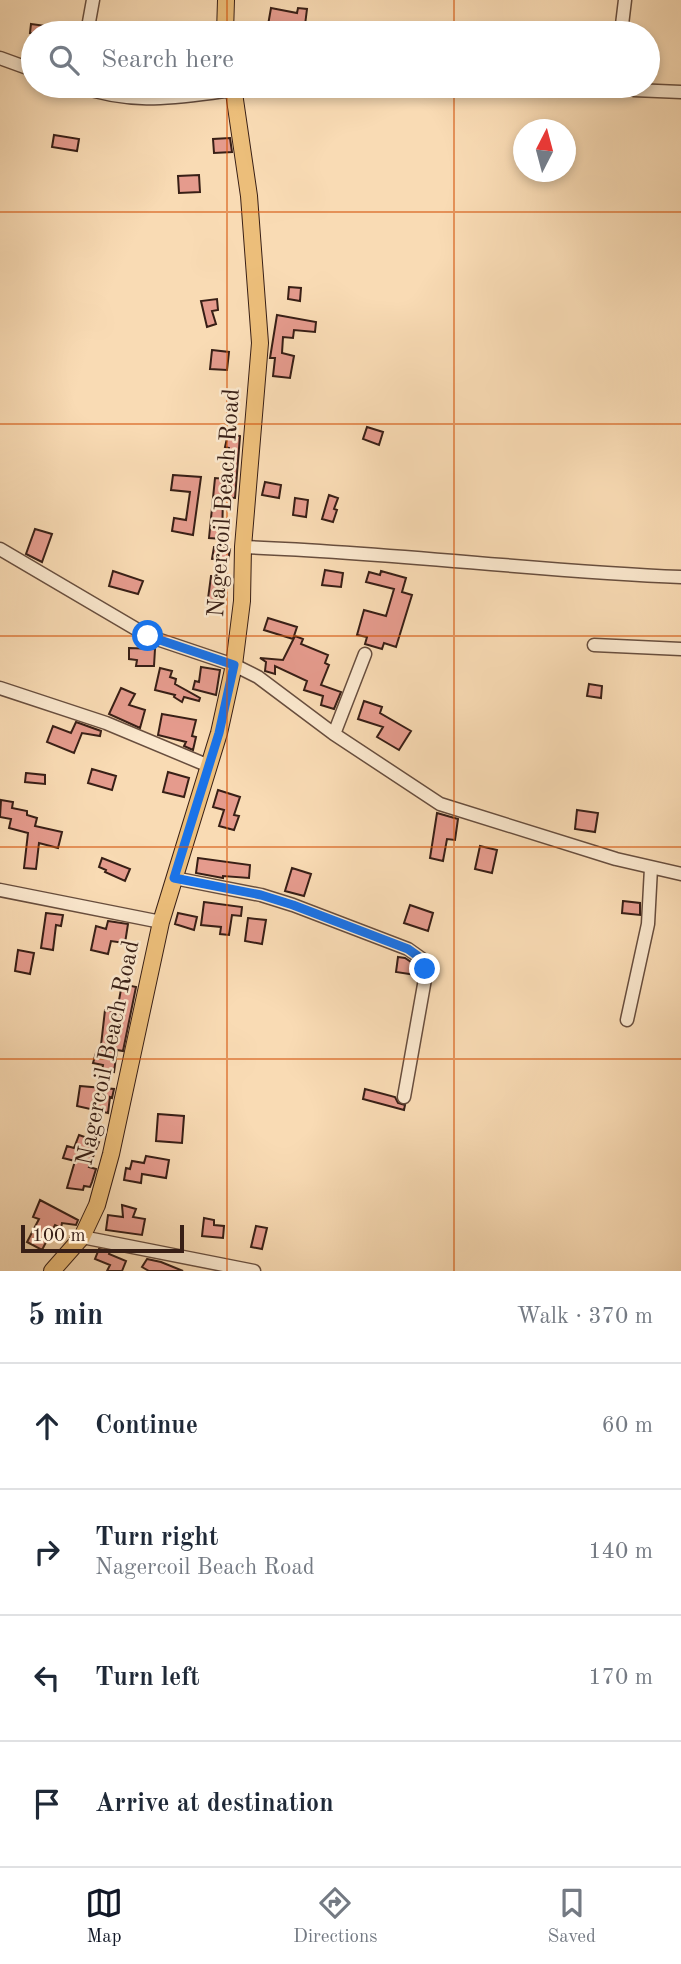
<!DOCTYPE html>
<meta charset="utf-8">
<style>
:root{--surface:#fff;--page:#f2f2f3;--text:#1f2937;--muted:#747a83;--line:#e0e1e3;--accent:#111827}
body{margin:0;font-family:"Old Standard TT",serif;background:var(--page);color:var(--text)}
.compass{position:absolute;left:513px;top:119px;width:63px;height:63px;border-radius:50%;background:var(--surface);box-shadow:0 4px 10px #0003;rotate:6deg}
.scale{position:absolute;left:21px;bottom:18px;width:163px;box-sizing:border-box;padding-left:7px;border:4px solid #381f16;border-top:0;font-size:19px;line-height:24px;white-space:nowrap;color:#381f16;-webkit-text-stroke:5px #fbe8ce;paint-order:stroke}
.stop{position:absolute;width:21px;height:21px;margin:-16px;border:5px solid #1a73e8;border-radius:50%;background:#fff}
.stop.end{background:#1a73e8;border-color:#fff;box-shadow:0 2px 7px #0008}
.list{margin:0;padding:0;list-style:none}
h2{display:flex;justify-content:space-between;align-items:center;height:91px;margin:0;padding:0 28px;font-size:30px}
h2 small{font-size:23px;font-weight:400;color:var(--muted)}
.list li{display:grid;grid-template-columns:46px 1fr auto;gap:21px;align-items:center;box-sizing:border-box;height:126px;padding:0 28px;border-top:2px solid var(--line)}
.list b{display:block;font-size:26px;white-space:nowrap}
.list p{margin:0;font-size:23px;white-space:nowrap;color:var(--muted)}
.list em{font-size:23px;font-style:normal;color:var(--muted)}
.icon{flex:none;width:38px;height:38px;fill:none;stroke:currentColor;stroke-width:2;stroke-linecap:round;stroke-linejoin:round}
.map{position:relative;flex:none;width:681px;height:1271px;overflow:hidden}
.search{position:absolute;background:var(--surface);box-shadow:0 4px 10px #0003;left:21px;right:21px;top:21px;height:77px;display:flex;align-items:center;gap:18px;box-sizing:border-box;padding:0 24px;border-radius:38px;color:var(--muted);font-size:26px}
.sheet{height:595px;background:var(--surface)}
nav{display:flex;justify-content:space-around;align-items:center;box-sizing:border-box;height:98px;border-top:2px solid var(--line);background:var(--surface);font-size:19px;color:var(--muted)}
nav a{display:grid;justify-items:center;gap:4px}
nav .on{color:var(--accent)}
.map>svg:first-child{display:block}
</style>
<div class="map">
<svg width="681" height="1271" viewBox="0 0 681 1271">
<rect width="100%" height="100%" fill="#f9dbb4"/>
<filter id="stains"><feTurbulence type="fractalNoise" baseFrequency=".00286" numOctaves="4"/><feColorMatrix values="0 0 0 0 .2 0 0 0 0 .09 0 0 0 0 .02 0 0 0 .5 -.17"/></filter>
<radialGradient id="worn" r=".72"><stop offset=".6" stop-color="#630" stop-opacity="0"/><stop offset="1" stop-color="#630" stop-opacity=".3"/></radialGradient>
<!-- building -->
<path fill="#e59b8d" stroke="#381f16" stroke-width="2" d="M271,8l26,5 1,-5 9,1 -2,16 -20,-2 -1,5 -16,-3z
M31,24l30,4 -1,5h-30z
M54,135l25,4 -2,12 -25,-4z
M230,138l2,14 -18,1 -1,-14z
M199,175l1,17 -21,1 -1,-17z
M289,287l12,1 -1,13 -12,-2z
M217,299l1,11 -6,1 4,13 -9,3 -6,-26z
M277,315l39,7 -1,10 -21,-2 -1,8 -10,-1 -1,16 12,3 -4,22 -17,-2 2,-18h-5z
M212,350l17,2 -2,18 -17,-1z
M367,427l16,5 -4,13 -16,-6z
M228,434l12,2 -5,62 -12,-1 -1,42 -13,-1 6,-60 12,1 2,-31 -4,-1z
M173,475l28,2 -8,58 -21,-4 2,-13 12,2 4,-28 -19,-2z
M265,482l16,3 -2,13 -17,-3z
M329,495l9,3 -4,11 3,1 -4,12 -11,-3z
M295,498l13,2 -2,17 -13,-2z
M35,529l17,5 -10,28 -16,-8z
M214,547l16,2 -2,12 -16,-2z
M325,570l18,3 -2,14 -19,-2z
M113,571l30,10 -5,13 -29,-8z
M381,571l25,7 -4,14 10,3 -16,52 -12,-4 -2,6 -17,-5 2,-7 -10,-2 7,-25 22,6 8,-27 -28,-7 3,-10 11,3z
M211,576l9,1 -3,30 -10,-1z
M268,618l29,9 -4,12 -29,-9z
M295,636l8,3 -2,5 27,11 -3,8 4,2 -8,20 20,7 -7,17 -13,-4 2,-9 -19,-6 3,-9 -32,-15v8l-10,-3 1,-9 -6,-4 23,2z
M129,648l26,1 -1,17h-18l1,-6 -8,-1z
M201,667l19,3 -4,25 -23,-6 2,-8 4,1z
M160,668l12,3 -2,6 6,2 -1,5 25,14 -1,3 -15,-4 -2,5 -8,-5 1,-2 -20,-5z
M589,684l13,2 -1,12 -14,-2z
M121,688l14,6 -6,11 16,5 -5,18 -31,-14z
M364,701l18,6 -2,6 31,18 -12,19 -22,-13 6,-10 -25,-8z
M162,714l34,6 -4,16 4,1 -3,13 -9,-4 2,-4 -28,-7z
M76,722l25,9 -1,5 -18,-3 -8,20 -27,-11 6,-16 18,7z
M92,769l24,7 -4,14 -24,-7z
M168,772l21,6 -5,19 -21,-5z
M26,773l19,2v9l-20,-2z
M218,790l22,7 -6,18 5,1 -5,14 -15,-4 5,-16 -11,-3z
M1,800l12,2 -1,6 15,3v4l10,3 -2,8 27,6 -4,16 -19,-5 -3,26 -12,-1 4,-35 -19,-5 2,-9 -11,-2z
M577,810l21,3 -3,19 -20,-3z
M437,813l21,6 -3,21 -8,-1 -4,22 -13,-3z
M480,846l17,4 -5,23 -17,-4z
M102,858l28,11 -5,12 -20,-9 1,-2 -7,-3z
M198,858l52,7 -1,13 -26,-2v2l-27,-5z
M292,868l19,6 -7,22 -19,-5z
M623,901l17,2v12l-18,-2z
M204,902l38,5 -1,9 -9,-1 -3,20 -9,-1 1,-7 -20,-2z
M410,905l23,8 -5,18 -24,-8z
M46,913l17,2 -2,11 -5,-1 -3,25 -12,-2z
M178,913l19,4 -3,13 -19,-6z
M248,918l18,2 -4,24 -17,-3z
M108,921l20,3 -3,19 -14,-2 -3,13 -17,-4 5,-24 10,3z
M18,950l16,3 -4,21 -15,-3z
M398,957l7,1 9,6 2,11 -20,-3z
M122,984l14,3 -13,64 -6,-1 -3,22 -12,-2 1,-5 -10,-2 3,-10 4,1 5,-44 12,1z
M80,1086l34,3 -2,9 -2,-1 -2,16 -31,-7z
M365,1089l30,8 3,6 7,2 -1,5 -41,-11z
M158,1114l26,2 -2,27 -26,-2z
M79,1135l20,7 -10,25 7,2 -4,13 -2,5 -6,-1 -1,4 -16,-2 8,-27 -12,-3 4,-12 7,2z
M146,1156l23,4 -3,18 -24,-4 -1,9 -17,-3 2,-12 4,1 2,-8 12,2z
M40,1200l38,20 -2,5 -14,-2 -1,5 -6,-3 -13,25 -15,-8 12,-23 -6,-2z
M122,1205l14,4 -3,8 12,2 -3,16 -36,-5 2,-15 15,2z
M204,1218l10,2v5l10,1 -1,12 -21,-2z
M256,1226l11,2 -5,21 -11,-2z
M99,1249l11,2 -1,3 17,7 -4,10h-15l3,-6 -15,-6z
M147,1259l14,3 22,9h-34l-7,-4z"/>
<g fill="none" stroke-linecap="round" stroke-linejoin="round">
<!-- minor casing -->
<g stroke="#684e3e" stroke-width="15">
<path id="minor" d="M87,33l6,-33
M621,33l4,-33
M0,58l33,12
M78,86c58,20 97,11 156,4
M625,86l9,4 47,2
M243,547c147,5 292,24 438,30
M0,549l148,87 86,29 24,12 76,57 106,70 176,55 65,15
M594,645l87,4
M0,688l106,35 103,43
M334,734l31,-80
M174,878l87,17 32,10 115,44 14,10 3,20 -21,118
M0,890l161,32
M627,1020l21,-96 3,-56
M82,1237l172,34"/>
</g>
<!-- major casing -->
<g stroke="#381f16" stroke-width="18">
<path id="major" d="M225,33l1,-33
M52,1271l30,-34 15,-32 14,-51 50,-232 58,-189 15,-68 8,-64 1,-54 17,-204 -11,-147 -16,-110"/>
</g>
<!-- minor -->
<use href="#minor" stroke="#fbe8ce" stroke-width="12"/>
<!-- major -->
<use href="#major" stroke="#ecbe7a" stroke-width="16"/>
</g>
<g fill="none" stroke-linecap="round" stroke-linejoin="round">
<!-- route -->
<path stroke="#1a73e8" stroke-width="9" d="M148,636l86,29 -15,68 -45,145 87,17 32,10 115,44 14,10 3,10"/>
</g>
<!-- grid -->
<path fill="none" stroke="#d6530d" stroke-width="2" stroke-opacity="0.55" d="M227,0v33M454,0v33M227,86v1185M454,86v1185M0,212h681M0,424h681M0,636h681M0,847h681M0,1059h681"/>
<g text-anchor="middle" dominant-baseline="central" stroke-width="5" stroke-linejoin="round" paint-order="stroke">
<!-- street labels -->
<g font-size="24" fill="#381f16" stroke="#fbe8ce">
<text transform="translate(225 503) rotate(-86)">Nagercoil Beach Road</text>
<text transform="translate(109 1053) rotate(-78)">Nagercoil Beach Road</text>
</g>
</g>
<rect width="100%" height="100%" filter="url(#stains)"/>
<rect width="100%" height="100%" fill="url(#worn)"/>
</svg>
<svg class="compass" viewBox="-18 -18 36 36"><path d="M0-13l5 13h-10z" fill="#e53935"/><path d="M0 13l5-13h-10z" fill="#747a83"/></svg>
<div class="scale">100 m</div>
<div class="stop" style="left:148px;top:636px"></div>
<div class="stop end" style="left:425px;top:969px"></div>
<div class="search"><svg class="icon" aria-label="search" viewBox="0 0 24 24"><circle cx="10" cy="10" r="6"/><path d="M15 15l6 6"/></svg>Search here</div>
</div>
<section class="sheet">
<h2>5 min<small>Walk · 370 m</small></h2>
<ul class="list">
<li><svg class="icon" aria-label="ahead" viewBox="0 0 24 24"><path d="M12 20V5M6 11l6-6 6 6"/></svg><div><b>Continue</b></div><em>60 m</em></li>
<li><svg class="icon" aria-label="right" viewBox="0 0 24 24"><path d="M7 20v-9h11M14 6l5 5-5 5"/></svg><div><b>Turn right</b><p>Nagercoil Beach Road</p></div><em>140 m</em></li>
<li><svg class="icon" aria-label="left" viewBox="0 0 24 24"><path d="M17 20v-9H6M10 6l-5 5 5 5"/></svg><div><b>Turn left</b></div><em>170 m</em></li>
<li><svg class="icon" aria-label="arrive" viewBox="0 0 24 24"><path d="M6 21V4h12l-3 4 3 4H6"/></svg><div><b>Arrive at destination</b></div></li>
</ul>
</section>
<nav>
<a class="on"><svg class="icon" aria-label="map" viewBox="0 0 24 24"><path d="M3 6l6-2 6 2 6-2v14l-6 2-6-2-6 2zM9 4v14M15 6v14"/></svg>Map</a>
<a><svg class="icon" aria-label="directions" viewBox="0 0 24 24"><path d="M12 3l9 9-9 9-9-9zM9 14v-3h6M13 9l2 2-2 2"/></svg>Directions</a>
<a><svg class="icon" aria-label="saved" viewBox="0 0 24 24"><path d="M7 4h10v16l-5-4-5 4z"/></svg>Saved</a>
</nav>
